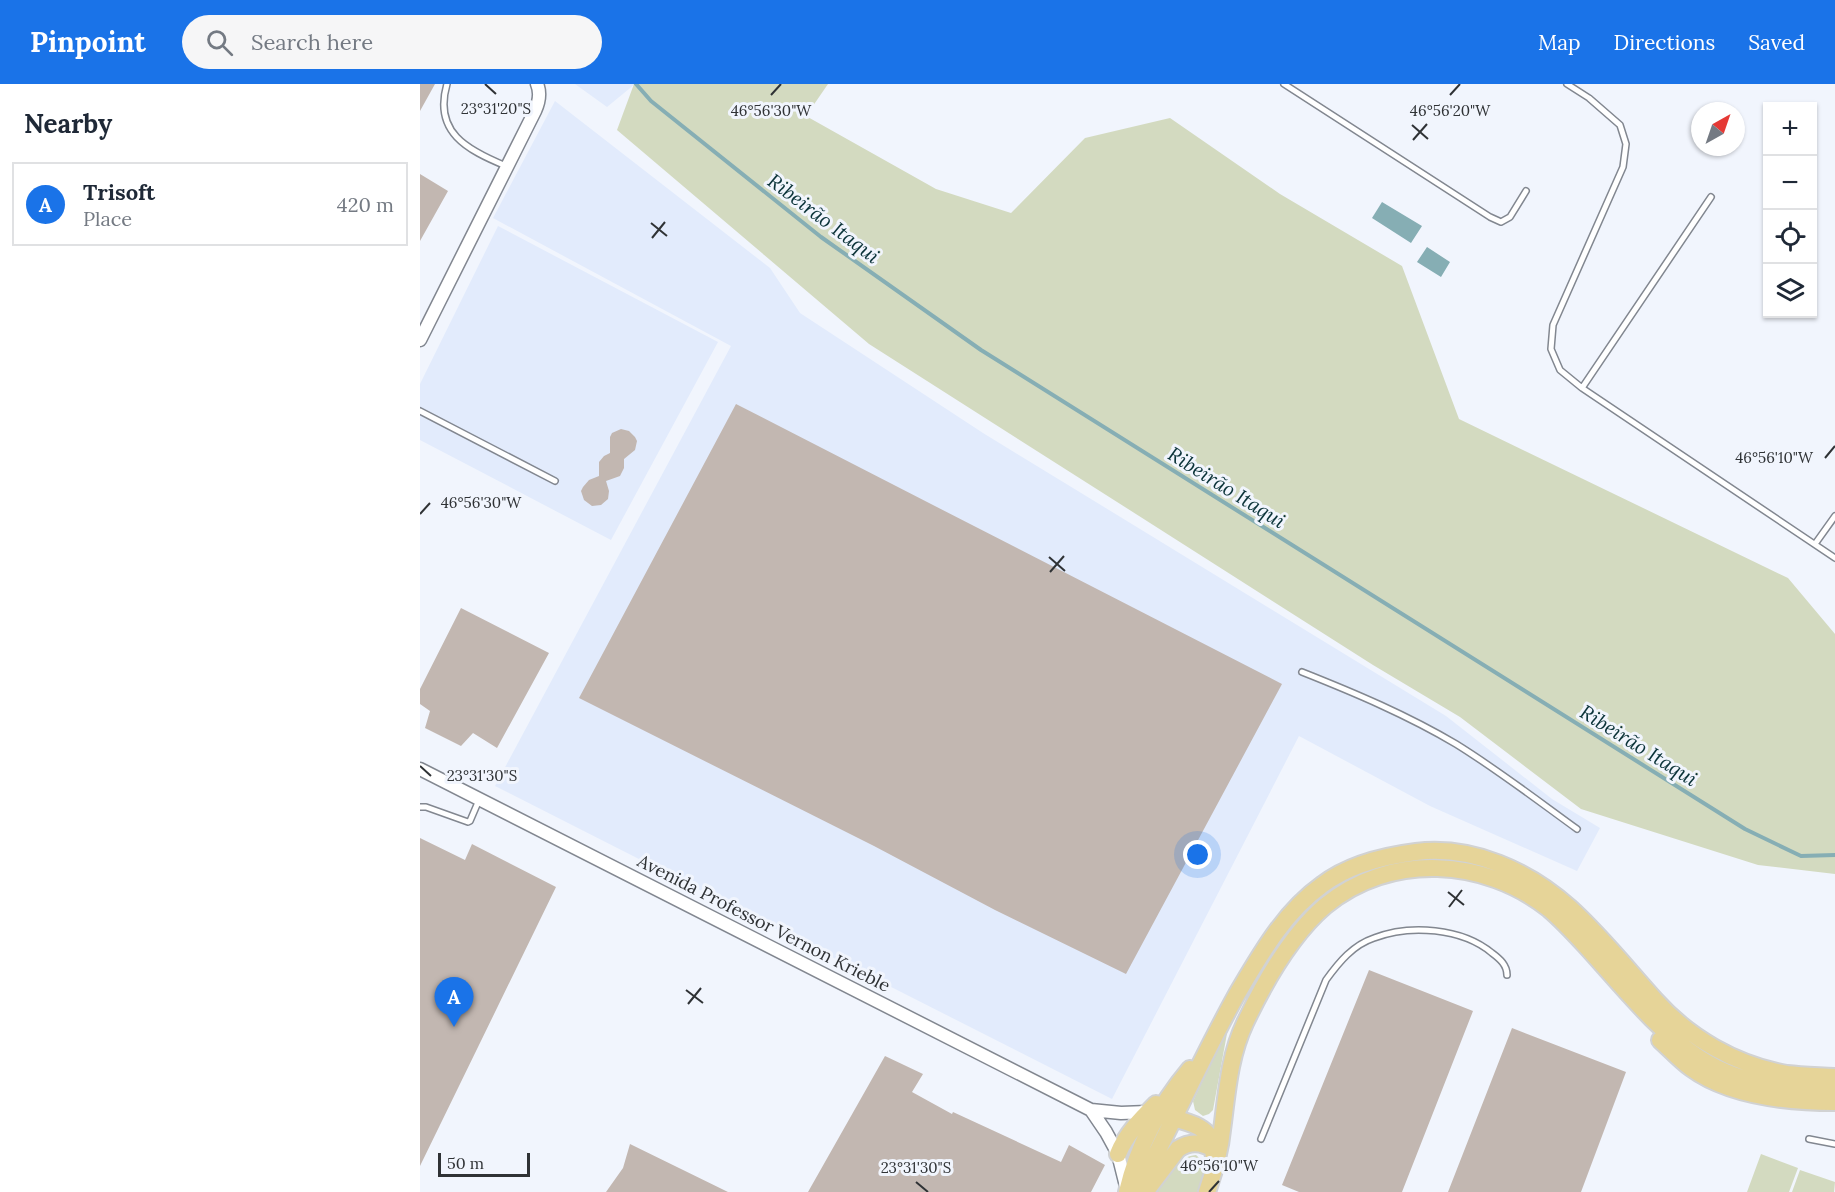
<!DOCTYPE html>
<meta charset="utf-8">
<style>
:root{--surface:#fff;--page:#f6f6f7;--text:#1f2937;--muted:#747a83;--line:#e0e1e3;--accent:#1a73e8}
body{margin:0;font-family:Lora,serif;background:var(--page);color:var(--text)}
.controls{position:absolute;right:18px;top:18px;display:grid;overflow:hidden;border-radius:0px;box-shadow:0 2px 4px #0004}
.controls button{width:54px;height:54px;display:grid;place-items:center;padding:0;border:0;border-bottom:2px solid var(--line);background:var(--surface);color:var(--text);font:30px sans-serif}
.compass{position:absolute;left:1271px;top:18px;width:54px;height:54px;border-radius:50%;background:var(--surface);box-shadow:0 2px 4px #0004;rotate:40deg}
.scale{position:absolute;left:18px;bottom:15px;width:92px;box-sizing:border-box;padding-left:6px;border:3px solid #2f3235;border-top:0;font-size:16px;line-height:21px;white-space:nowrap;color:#2f3235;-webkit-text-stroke:4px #f1f5fd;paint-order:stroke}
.you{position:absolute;left:778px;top:771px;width:21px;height:21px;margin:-15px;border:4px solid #fff;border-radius:50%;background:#1a73e8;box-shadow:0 0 0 9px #1a73e833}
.badge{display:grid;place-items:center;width:39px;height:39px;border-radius:50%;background:var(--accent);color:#fff;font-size:20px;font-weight:700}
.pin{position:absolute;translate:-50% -50px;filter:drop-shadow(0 2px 3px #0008)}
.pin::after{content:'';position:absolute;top:32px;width:21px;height:18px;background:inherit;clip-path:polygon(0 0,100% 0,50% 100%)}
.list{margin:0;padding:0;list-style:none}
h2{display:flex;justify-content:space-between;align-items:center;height:78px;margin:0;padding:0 24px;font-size:26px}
h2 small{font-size:20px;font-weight:400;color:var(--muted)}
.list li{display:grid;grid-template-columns:39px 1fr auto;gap:18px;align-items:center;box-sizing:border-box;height:84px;margin:0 12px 12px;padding:0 12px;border:2px solid var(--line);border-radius:0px}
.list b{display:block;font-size:22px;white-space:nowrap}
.list p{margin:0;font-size:20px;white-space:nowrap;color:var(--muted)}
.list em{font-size:20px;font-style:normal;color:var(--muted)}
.icon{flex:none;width:33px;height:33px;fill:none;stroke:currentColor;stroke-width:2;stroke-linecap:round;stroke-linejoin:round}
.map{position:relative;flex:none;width:1415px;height:1108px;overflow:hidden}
header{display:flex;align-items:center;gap:36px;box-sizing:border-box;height:84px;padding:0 30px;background:var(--accent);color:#fff}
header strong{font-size:28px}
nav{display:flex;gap:33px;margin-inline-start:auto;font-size:21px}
.search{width:420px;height:54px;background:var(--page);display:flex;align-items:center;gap:15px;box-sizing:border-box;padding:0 21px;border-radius:33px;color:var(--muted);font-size:22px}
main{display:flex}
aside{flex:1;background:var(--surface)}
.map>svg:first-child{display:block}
</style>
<header>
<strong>Pinpoint</strong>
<div class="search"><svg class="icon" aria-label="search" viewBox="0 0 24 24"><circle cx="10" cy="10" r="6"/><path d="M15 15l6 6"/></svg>Search here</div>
<nav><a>Map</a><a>Directions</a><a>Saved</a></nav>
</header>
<main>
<aside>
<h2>Nearby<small></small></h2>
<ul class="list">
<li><span class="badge">A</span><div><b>Trisoft</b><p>Place</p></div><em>420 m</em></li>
</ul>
</aside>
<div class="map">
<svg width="1415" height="1108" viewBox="0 0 1415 1108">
<rect width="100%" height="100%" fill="#f1f5fd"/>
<!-- built -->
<path fill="#e2ebfc" d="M155,0h60l-28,23z
M135,17l215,167 30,45 183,120 463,283 106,83 48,29 -23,43 -147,-65 -131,-70 -187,363 -617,-313 236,-440 -238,-128z
M78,142l220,116 -107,198 -191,-100v-56z"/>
<!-- green -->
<path fill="#d3dac0" d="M214,0h194l-22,32 130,73 75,24 74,-75 85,-20 110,76 122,72 57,153 329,159 47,56v240l-77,-9 -177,-56 -121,-92 -87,-52 -504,-321 -252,-214z
M808,944l-15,82 -4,4 -6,2 -8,-6 -2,-9z
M1341,1070l37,14 -9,24h-42z
M776,1071c15,12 8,22 1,37h-43c9,-15 24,-36 42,-37z
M1380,1086l35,12 -1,10h-42z"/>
<!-- water -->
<path fill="#86aeb4" d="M962,118l40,24 -11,17 -39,-25z
M1007,163l23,15 -9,15 -24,-15z"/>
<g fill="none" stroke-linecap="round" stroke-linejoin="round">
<!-- stream -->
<path stroke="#86aeb4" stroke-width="4" d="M216,0l15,17 170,136 160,113 764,479 56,27 34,-1"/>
</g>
<!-- building -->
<path fill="#c2b7b1" d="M0,0h15l-15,27z
M0,90l28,17 -28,50z
M316,320l546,280 -156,290 -131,-64 -121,-64 -295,-148z
M201,345l8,2 6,6 2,4 -2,9 -11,9v9l-4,8 -14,5 3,10 -1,8 -7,6 -9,1 -8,-6 -3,-9 2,-4 6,-7 10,-4v-14l5,-6 6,-3v-16l2,-4z
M41,524l88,45 -52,95 -24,-15 -12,13 -36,-18 5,-17 -10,-7v-15z
M0,754l45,22 7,-16 84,43 -136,279z
M949,886l104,41 -71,181h-103l-17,-7z
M1092,944l114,44 -45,120h-133z
M465,972l38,18 -11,18 40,22 1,-2 108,50 8,-17 36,20 -14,27h-283z
M210,1060l98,48h-122l17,-24z"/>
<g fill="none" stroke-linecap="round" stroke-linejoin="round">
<!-- service casing -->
<g stroke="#828790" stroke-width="8">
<path id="service" d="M27,0c-14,48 20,66 59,82
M864,0l206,133 11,5 9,-5 16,-26
M1147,0l22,14 31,27 6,19 -3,23 -70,158 -2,24 9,21 22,18
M1291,113l-129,191 253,170
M0,327l135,70
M1395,460l20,-28
M882,588c53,21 105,43 154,72 42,26 81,56 121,85
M0,723h6l42,15 2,-1 9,-21
M841,1055l65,-159c13,-18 27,-35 48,-42 36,-14 88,-10 118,15 8,6 15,12 15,22
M1389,1055l26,5"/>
</g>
<!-- tertiary casing -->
<g stroke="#828790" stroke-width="15">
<path id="tertiary" d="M0,256l115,-229c4,-9 6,-18 2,-27
M0,685l671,341 30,3 26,-1
M671,1026l15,22 12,22 9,36"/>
</g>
<!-- trunk casing -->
<g stroke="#d1d2d3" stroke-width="20">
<path id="trunk" d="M1240,956c10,9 20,20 31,28 38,28 99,34 144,34
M744,1032c19,5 49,9 49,33
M698,1070c8,-20 23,-35 38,-50
M726,1107l32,-42c12,-8 23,-7 35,0l2,17
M707,1108c11,-47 32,-86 63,-123
M717,1108c34,-66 64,-133 100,-198 23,-39 47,-82 85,-109 26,-20 62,-29 94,-33 56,-7 113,19 154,56 31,28 57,61 85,92 34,38 81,65 132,74 16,2 32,2 48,3
M787,1108c7,-20 13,-41 15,-62 5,-37 7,-73 23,-107 19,-40 46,-88 80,-117 65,-54 160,-48 224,3 13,11 25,24 36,36 34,37 72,86 114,113 40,26 89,33 136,32"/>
</g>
<!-- service -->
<use href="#service" stroke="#fff" stroke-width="5"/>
<!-- tertiary -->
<use href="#tertiary" stroke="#fff" stroke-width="12"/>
<!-- trunk -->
<use href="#trunk" stroke="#e6d498" stroke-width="16"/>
</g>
<!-- ticks -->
<path fill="none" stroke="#2f3235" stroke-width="2" d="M65,0l11,10M351,11l10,-11M1030,11l10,-11M992,41l16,14M993,56l14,-16M231,139l16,13M232,154l13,-16M1405,374l10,-12M0,430l10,-11M629,473l16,14M630,488l14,-16M0,682l11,10M1028,808l16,13M1029,823l13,-17M266,906l17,13M268,920l13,-16M496,1098l12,10M789,1108l10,-11"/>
<g text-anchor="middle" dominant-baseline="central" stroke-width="6" stroke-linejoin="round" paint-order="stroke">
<!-- street labels -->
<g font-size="18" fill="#2f3235" stroke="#f1f5fd">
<text transform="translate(344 839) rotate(27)">Avenida Professor Vernon Krieble</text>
</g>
<!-- water labels -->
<g font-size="20" font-style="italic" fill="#0b3339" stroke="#f1f5fd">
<text transform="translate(404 134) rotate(37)">Ribeirão Itaqui</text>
<text transform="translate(807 403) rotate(32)">Ribeirão Itaqui</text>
<text transform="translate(1219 661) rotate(32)">Ribeirão Itaqui</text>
</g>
</g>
<g font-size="15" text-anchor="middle" fill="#2f3235" stroke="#f1f5fd" stroke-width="6" stroke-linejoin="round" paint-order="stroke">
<text x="76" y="30">23°31'20"S</text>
<text x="351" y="32">46°56'30"W</text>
<text x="1030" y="32">46°56'20"W</text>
<text x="1354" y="379">46°56'10"W</text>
<text x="61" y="424">46°56'30"W</text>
<text x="62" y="697">23°31'30"S</text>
<text x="799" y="1087">46°56'10"W</text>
<text x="496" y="1089">23°31'30"S</text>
</g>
</svg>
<div class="controls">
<button>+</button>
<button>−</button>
<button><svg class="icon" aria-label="locate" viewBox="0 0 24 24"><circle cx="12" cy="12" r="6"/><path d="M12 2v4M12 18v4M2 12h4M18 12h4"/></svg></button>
<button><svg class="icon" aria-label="layers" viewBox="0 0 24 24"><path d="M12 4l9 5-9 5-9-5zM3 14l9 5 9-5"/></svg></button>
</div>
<svg class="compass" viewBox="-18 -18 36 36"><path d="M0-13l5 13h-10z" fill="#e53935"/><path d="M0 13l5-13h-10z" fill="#747a83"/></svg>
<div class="scale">50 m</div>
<div class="you"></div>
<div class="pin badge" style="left:34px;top:943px">A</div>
</div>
</main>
